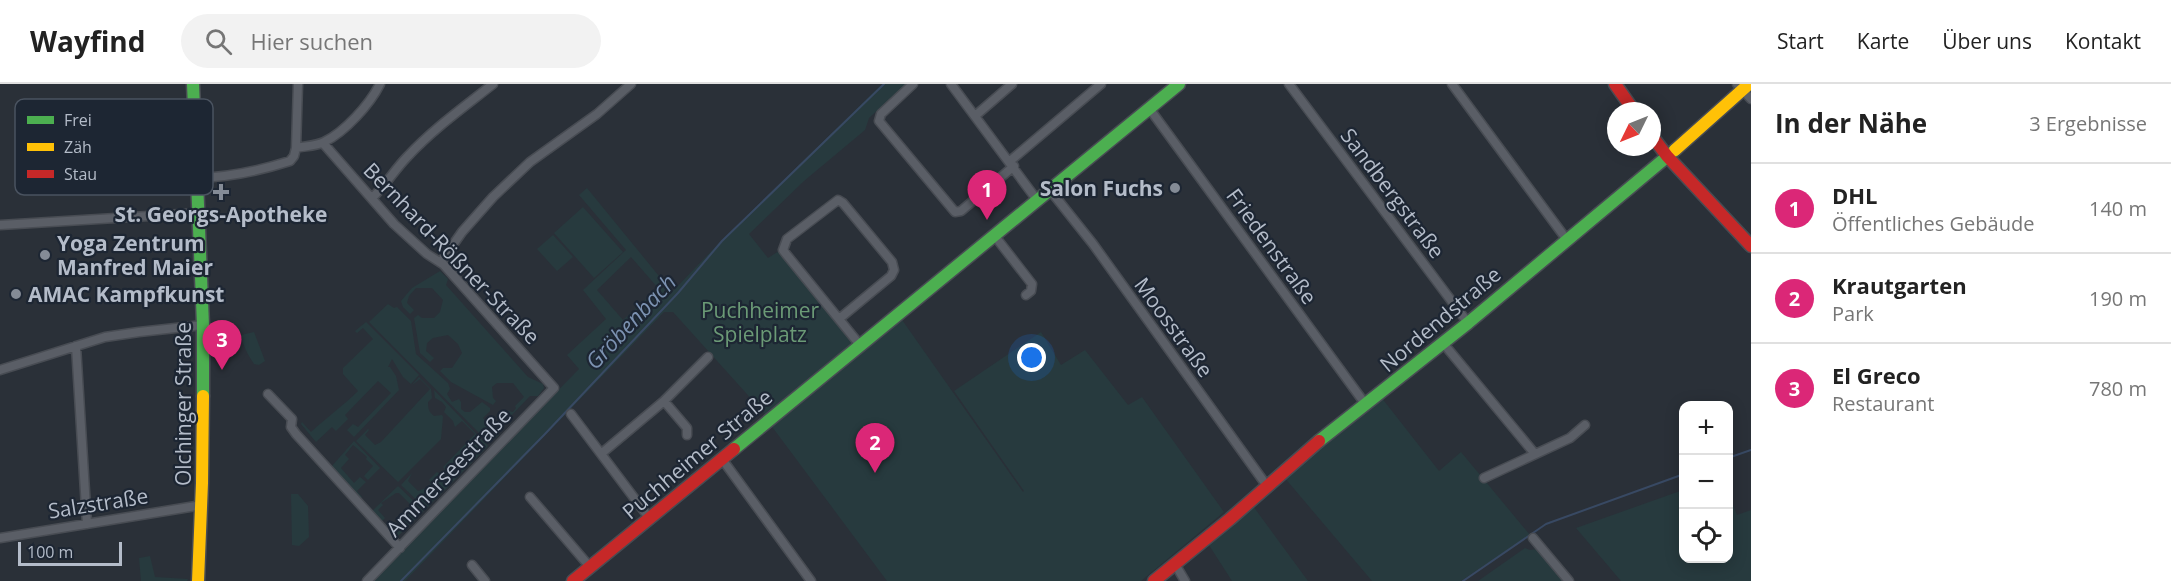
<!DOCTYPE html>
<html lang="de">
<meta charset="utf-8">
<style>
:root{--surface:#fff;--page:#f2f2f2;--text:#222;--muted:#767676;--line:#e0e0e0;--accent:#db2777}
body{margin:0;font-family:"Open Sans",sans-serif;background:var(--page);color:var(--text)}
.controls{position:absolute;right:18px;bottom:18px;display:grid;overflow:hidden;border-radius:12px;box-shadow:0 3px 15px #0003}
.controls button{width:54px;height:54px;display:grid;place-items:center;padding:0;border:0;border-bottom:2px solid var(--line);background:var(--surface);color:var(--text);font:30px sans-serif}
.compass{position:absolute;left:1607px;top:18px;width:54px;height:54px;border-radius:50%;background:var(--surface);box-shadow:0 3px 15px #0003;rotate:227deg}
.scale{position:absolute;left:18px;bottom:15px;width:104px;box-sizing:border-box;padding-left:6px;border:3px solid #b4bcc9;border-top:0;font-size:16px;line-height:21px;white-space:nowrap;color:#b4bcc9;-webkit-text-stroke:4px #1d2633;paint-order:stroke}
.you{position:absolute;left:1032px;top:274px;width:21px;height:21px;margin:-15px;border:4px solid #fff;border-radius:50%;background:#1a73e8;box-shadow:0 0 0 9px #1a73e833}
.badge{display:grid;place-items:center;width:39px;height:39px;border-radius:50%;background:var(--accent);color:#fff;font-size:20px;font-weight:700}
.pin{position:absolute;translate:-50% -50px;filter:drop-shadow(0 2px 3px #0008)}
.pin::after{content:'';position:absolute;top:32px;width:21px;height:18px;background:inherit;clip-path:polygon(0 0,100% 0,50% 100%)}
.list{margin:0;padding:0;list-style:none}
h2{display:flex;justify-content:space-between;align-items:center;height:78px;margin:0;padding:0 24px;font-size:26px}
h2 small{font-size:20px;font-weight:400;color:var(--muted)}
.list li{display:grid;grid-template-columns:39px 1fr auto;gap:18px;align-items:center;box-sizing:border-box;height:90px;padding:0 24px;border-top:2px solid var(--line)}
.list b{display:block;font-size:22px;white-space:nowrap}
.list p{margin:0;font-size:20px;white-space:nowrap;color:var(--muted)}
.list em{font-size:20px;font-style:normal;color:var(--muted)}
.icon{flex:none;width:33px;height:33px;fill:none;stroke:currentColor;stroke-width:2;stroke-linecap:round;stroke-linejoin:round}
.map{position:relative;flex:none;width:1751px;height:497px;overflow:hidden}
header{display:flex;align-items:center;gap:36px;box-sizing:border-box;height:84px;padding:0 30px;background:var(--surface);border-bottom:2px solid var(--line)}
header strong{font-size:28px}
nav{display:flex;gap:33px;margin-inline-start:auto;font-size:21px}
.search{width:420px;height:54px;background:var(--page);display:flex;align-items:center;gap:15px;box-sizing:border-box;padding:0 21px;border-radius:33px;color:var(--muted);font-size:22px}
main{display:flex}
aside{flex:1;background:var(--surface)}
.map>svg:first-child{display:block}
</style>
<header>
<strong>Wayfind</strong>
<div class="search"><svg class="icon" aria-label="search" viewBox="0 0 24 24"><circle cx="10" cy="10" r="6"/><path d="M15 15l6 6"/></svg>Hier suchen</div>
<nav><a>Start</a><a>Karte</a><a>Über uns</a><a>Kontakt</a></nav>
</header>
<main>
<div class="map">
<svg width="1751" height="497" viewBox="0 0 1751 497">
<rect width="100%" height="100%" fill="#2a3038"/>
<!-- green -->
<path fill="#273a3e" fill-rule="evenodd" d="M882,0h24l-37,34 -4,12 -61,51 -55,53 19,24 11,-7 73,92 -87,71 -92,-102h-9l-259,269h-34l208,-212 -12,-14 39,-36 -23,-29 43,-40 -47,-55 8,-7 85,104 49,-51zM631,173l27,31 -35,32 -26,-30z
M583,123l40,45 -29,26 -40,-45z
M553,151l20,22 -16,14 -20,-22z
M440,187l8,8 -2,6 82,92 15,7 1,4 -6,8h-8l-23,24 -7,-8 3,-2 10,2 3,-4 -1,-2 9,-9 -11,-14h-16l-5,4 1,11 3,3 -3,4 -42,-23 -11,-11 3,-3h9l10,-15 -4,-9 -10,-9 -15,3 -6,5 -1,8 8,7 -4,4 -10,-9 -6,-35 4,-3 4,3h12l6,-6 3,-12 -11,-12h-16l-7,8 -2,7 7,7 -4,4 -7,-7 -2,-6 11,-13z
M388,220l6,4 3,-1 14,14 5,33 32,29 2,6 -3,5 5,8 7,-3 2,3v7l4,3h5l12,-10 8,6v3l-7,7 16,17 -10,8 -120,-121z
M900,233l123,175 1,-1 -70,-100 87,-59 20,33 24,-15 43,55 14,-8 82,115 -83,69h-254l-117,-157z
M366,238l53,53 -8,9 -8,-7 -11,-18 -4,8h2l6,9 3,14 -45,47 -7,-7 6,-6 5,3 33,-34 -13,-12 -33,34 3,4 -12,12 -4,-4 -16,15 -15,-18 1,-2 9,10c16,-15 32,-26 47,-41l-15,-17v-6l30,-29 -10,-11 -6,5 -2,-2z
M254,248l11,29 -6,4 -5,-1c-6,-9 -11,-18 -13,-29z
M419,293l12,12 1,9 -4,4c0,7 1,10 6,14l8,-1 1,2 -2,22 -43,43 -42,-41 12,-12 1,1 -4,5 10,10 6,-3 49,-53 -10,-10 -8,6z
M434,306l54,56 -62,63 -25,-24 11,-12 -4,8 10,10 8,-3 5,-5 -2,-3 8,-8 3,2 5,-5 -2,-2 32,-33 -13,-13 -7,6 -2,-6 -9,-9 2,-5 -4,-5 -7,-4z
M1381,313l58,74 22,-19 69,83 -69,46h-89l-88,-104z
M354,357l26,27 -12,12 -4,-4 9,-10 -7,-7 1,-2 -14,-12 -8,10 4,4 -8,9 13,15 6,-6 6,5 -9,9 5,6 -2,3 -29,-33z
M398,402l26,25 -27,26 -12,-10 5,-5 6,6 17,-18 -4,-7 -10,-10h-3l-15,10 2,2 -5,5 7,8 -4,4 -10,-10z
M1683,406l1,68h44l1,-63 8,20 14,-5v71h-130l-45,-53z
M291,410h7l10,12 1,31 -10,9 -7,-1z
M1253,422l55,75h-76l-25,-39z
M1525,464l5,2 8,-1 27,32h-87z
M150,472l5,21 33,2 -1,2h-46l-2,-23z"/>
<g fill="none" stroke-linecap="round" stroke-linejoin="round">
<!-- stream -->
<path stroke="#384963" stroke-width="2" d="M1728,374l23,-8
M401,497l143,-146 134,-142 44,-52 162,-157
M1463,497l83,-57 138,-50"/>
<!-- street casing -->
<g stroke="#484c53" stroke-width="11">
<path id="street" d="M913,0l-32,30 -2,7 76,91 6,-1 53,-45
M951,0l86,116
M1289,0l179,239
M1452,0l115,156
M1737,0l14,15
M1149,24l217,297
M975,32l37,-32
M323,59l71,81 33,30 17,11 110,123 -187,193
M296,64c9,-2 20,-2 28,-6 21,-10 46,-38 56,-58
M1010,77l91,-77
M197,94c33,-1 62,-7 93,-17l4,-5 2,-8 2,-64
M1050,106l43,54 174,242
M372,114c14,-13 23,-29 36,-42 25,-27 56,-49 85,-72
M0,141l198,-12
M994,151l38,49 -1,7 -5,4
M441,178l21,-30 31,-35 37,-35 67,-48 34,-30
M839,235l52,-43 3,-6 -2,-8 -49,-59 -5,-3 -51,39 -4,11 3,4 74,91
M1443,259l92,111
M76,262l11,178
M0,286l105,-33 34,-5 64,-7
M268,310l24,25 -1,8 5,7 104,114
M664,317l23,27v7
M571,330l79,105
M602,369l62,-52 44,-44
M722,375l89,122
M1484,394l86,-40 15,-13
M530,413l60,70
M0,454l202,-33
M1533,454l36,43
M1175,480l10,17
M472,481l13,16"/>
</g>
<!-- fast casing -->
<g stroke="#484c53" stroke-width="15">
<path id="fast" d="M193,0l10,241v71
M1319,357l149,-118 207,-173
M734,365l445,-365"/>
</g>
<!-- slow casing -->
<g stroke="#484c53" stroke-width="15">
<path id="slow" d="M1675,66l74,-66
M198,497l4,-98 1,-87"/>
</g>
<!-- jam casing -->
<g stroke="#484c53" stroke-width="15">
<path id="jam" d="M1615,0l19,27
M1652,52l15,20 84,90
M573,497l161,-132
M1154,497l76,-62 89,-78"/>
</g>
<!-- street -->
<use href="#street" stroke="#5a5e66" stroke-width="8"/>
<!-- fast -->
<use href="#fast" stroke="#4caf50" stroke-width="12"/>
<!-- slow -->
<use href="#slow" stroke="#ffc107" stroke-width="12"/>
<!-- jam -->
<use href="#jam" stroke="#c62828" stroke-width="12"/>
</g>
<!-- markers -->
<g fill="#848b96" stroke="#1d2633" stroke-width="2">
<circle cx="1175" cy="104" r="6"/>
<path d="M218 99h6v6h6v6h-6v6h-6v-6h-6v-6h6z"/>
<circle cx="45" cy="171" r="6"/>
<circle cx="16" cy="210" r="6"/>
</g>
<g text-anchor="middle" dominant-baseline="central" stroke-width="4.5" stroke-linejoin="round" paint-order="stroke">
<!-- poi labels -->
<g font-size="21" font-weight="bold" fill="#b4bcc9" stroke="#1d2633" text-anchor="start">
<text x="1163" y="104" text-anchor="end">Salon Fuchs</text>
<text x="221" y="130" text-anchor="middle">St. Georgs-Apotheke</text>
<text x="57" y="159">Yoga Zentrum<tspan x="57" dy="24">Manfred Maier</tspan></text>
<text x="28" y="210">AMAC Kampfkunst</text>
</g>
<!-- street labels -->
<g font-size="21" fill="#b4bcc9" stroke="#1d2633">
<text transform="translate(1393 109) rotate(53)">Sandbergstraße</text>
<text transform="translate(1272 162) rotate(54)">Friedenstraße</text>
<text transform="translate(452 169) rotate(46)">Bernhard-Rößner-Straße</text>
<text transform="translate(1440 235) rotate(-40)">Nordendstraße</text>
<text transform="translate(1174 243) rotate(54)">Moosstraße</text>
<text transform="translate(183 320) rotate(-90)">Olchinger Straße</text>
<text transform="translate(697 370) rotate(-40)">Puchheimer Straße</text>
<text transform="translate(448 388) rotate(-46)">Ammerseestraße</text>
<text transform="translate(98 419) rotate(-9)">Salzstraße</text>
</g>
<!-- park labels -->
<g font-size="21" fill="#6b9a76" stroke="#1d2633">
<text x="760" y="226">Puchheimer<tspan x="760" dy="24">Spielplatz</tspan></text>
</g>
<!-- water labels -->
<g font-size="22" font-style="italic" fill="#7c92b1" stroke="#1d2633">
<text transform="translate(630 237) rotate(-47)">Gröbenbach</text>
</g>
</g>
<!-- legend -->
<rect x="15" y="15" width="198" height="96" rx="9" fill="#1d2633" stroke="#4a5360" stroke-width="1.5"/>
<rect x="27" y="32" width="27" height="8" fill="#4caf50"/>
<rect x="27" y="59" width="27" height="8" fill="#ffc107"/>
<rect x="27" y="86" width="27" height="8" fill="#c62828"/>
<g font-size="16" fill="#b4bcc9">
<text x="64" y="42">Frei</text>
<text x="64" y="69">Zäh</text>
<text x="64" y="96">Stau</text>
</g>
</svg>
<div class="controls">
<button>+</button>
<button>−</button>
<button><svg class="icon" aria-label="locate" viewBox="0 0 24 24"><circle cx="12" cy="12" r="6"/><path d="M12 2v4M12 18v4M2 12h4M18 12h4"/></svg></button>
</div>
<svg class="compass" viewBox="-18 -18 36 36"><path d="M0-13l5 13h-10z" fill="#e53935"/><path d="M0 13l5-13h-10z" fill="#767676"/></svg>
<div class="scale">100 m</div>
<div class="you"></div>
<div class="pin badge" style="left:987px;top:136px">1</div>
<div class="pin badge" style="left:875px;top:389px">2</div>
<div class="pin badge" style="left:222px;top:286px">3</div>
</div>
<aside>
<h2>In der Nähe<small>3 Ergebnisse</small></h2>
<ul class="list">
<li><span class="badge">1</span><div><b>DHL</b><p>Öffentliches Gebäude</p></div><em>140 m</em></li>
<li><span class="badge">2</span><div><b>Krautgarten</b><p>Park</p></div><em>190 m</em></li>
<li><span class="badge">3</span><div><b>El Greco</b><p>Restaurant</p></div><em>780 m</em></li>
</ul>
</aside>
</main>
